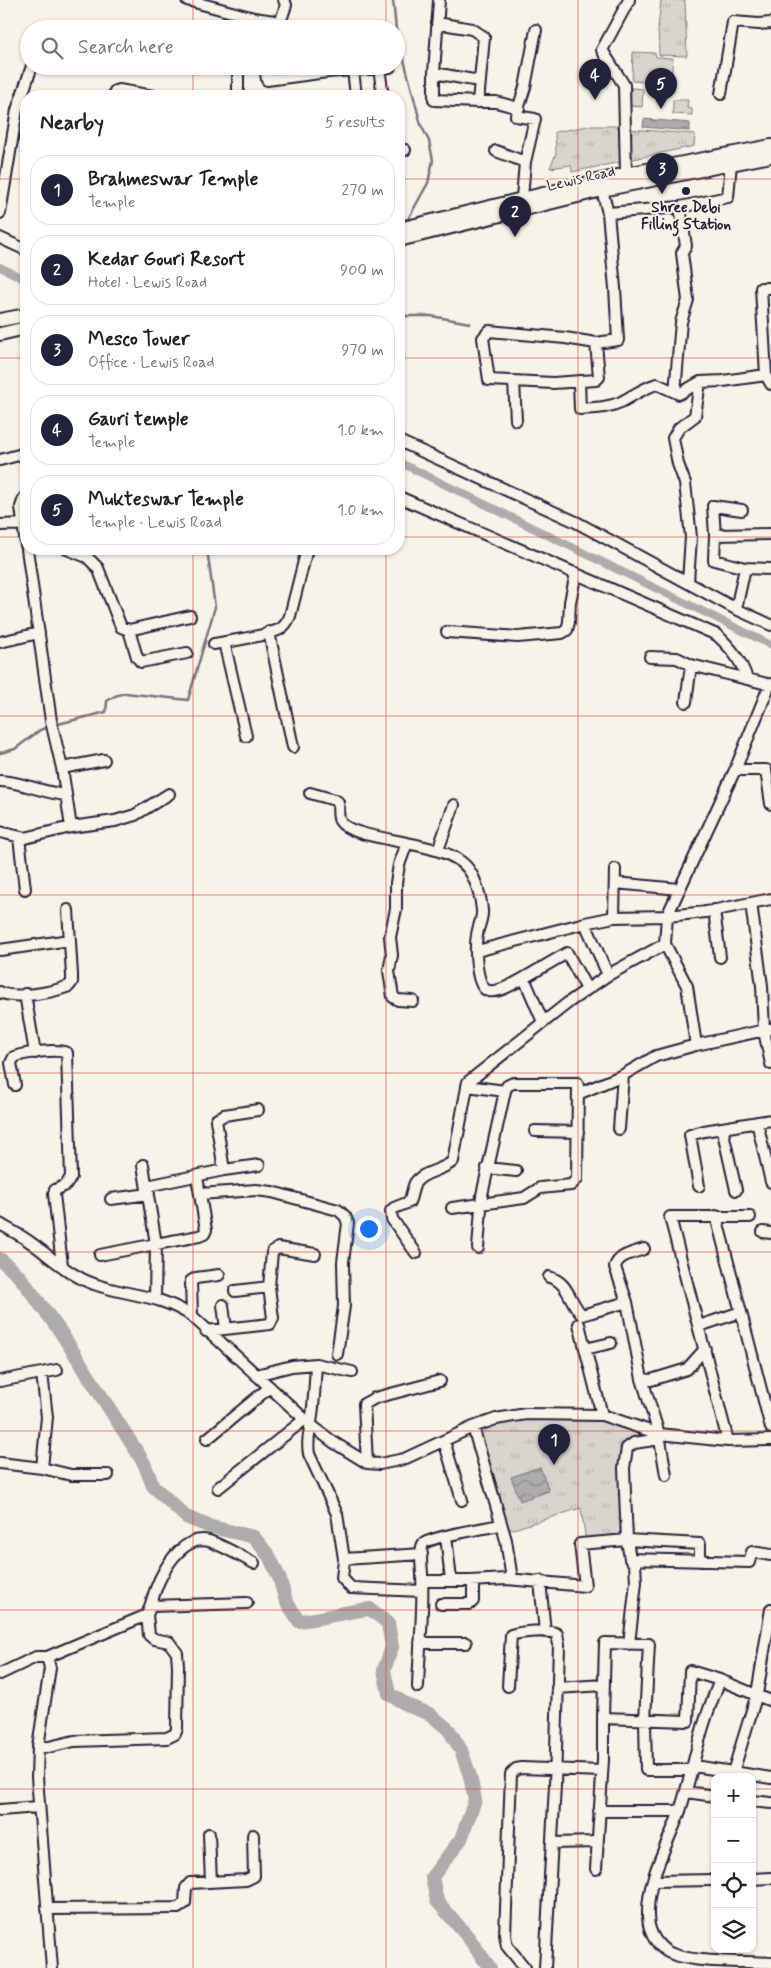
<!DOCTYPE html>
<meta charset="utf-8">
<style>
:root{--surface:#fff;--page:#f6f6f6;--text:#222;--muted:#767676;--line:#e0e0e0;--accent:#22223b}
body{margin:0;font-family:Mynerve,sans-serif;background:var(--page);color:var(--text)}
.controls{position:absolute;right:15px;bottom:15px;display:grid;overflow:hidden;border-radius:10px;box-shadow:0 1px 4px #0004}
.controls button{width:45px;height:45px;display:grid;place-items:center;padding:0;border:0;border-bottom:1px solid var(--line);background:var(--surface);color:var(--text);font:25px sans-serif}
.you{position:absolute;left:368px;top:1228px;width:18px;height:18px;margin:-12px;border:4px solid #fff;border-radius:50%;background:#1a73e8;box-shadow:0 0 0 8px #1a73e833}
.badge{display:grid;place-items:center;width:32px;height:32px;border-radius:50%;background:var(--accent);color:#fff;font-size:16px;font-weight:700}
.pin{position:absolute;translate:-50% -41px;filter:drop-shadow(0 1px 2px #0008)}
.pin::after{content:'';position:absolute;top:26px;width:18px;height:15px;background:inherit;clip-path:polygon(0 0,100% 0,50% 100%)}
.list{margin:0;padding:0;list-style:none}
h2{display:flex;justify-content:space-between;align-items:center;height:65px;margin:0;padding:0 20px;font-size:21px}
h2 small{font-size:16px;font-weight:400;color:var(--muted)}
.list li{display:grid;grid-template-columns:32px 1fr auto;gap:15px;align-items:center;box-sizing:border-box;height:70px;margin:0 10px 10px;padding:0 10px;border:1px solid var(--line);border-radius:20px}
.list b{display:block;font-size:19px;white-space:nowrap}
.list p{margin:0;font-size:16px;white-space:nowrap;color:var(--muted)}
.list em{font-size:16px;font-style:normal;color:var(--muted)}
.icon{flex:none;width:28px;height:28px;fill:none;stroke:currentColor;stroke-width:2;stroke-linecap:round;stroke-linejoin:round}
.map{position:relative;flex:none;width:771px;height:1968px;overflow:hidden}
.search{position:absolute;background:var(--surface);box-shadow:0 1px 4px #0004;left:20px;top:20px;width:385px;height:55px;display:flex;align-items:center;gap:12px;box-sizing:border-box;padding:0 18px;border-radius:28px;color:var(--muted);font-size:19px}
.panel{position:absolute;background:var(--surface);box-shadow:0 1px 4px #0004;left:20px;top:90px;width:385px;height:465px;border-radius:20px}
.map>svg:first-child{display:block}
</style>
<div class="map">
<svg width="771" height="1968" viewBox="0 0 771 1968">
<defs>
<pattern id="grass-tufts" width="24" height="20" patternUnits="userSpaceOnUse" patternTransform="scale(1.25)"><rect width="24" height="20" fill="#d8d5cf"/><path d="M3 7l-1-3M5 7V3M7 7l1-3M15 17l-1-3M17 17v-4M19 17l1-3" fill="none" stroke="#b9b7b3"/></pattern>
<pattern id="water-waves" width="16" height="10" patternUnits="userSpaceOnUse" patternTransform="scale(1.25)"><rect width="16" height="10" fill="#aeabad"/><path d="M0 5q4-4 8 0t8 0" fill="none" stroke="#8d8b8e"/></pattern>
</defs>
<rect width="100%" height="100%" fill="#f7f3e8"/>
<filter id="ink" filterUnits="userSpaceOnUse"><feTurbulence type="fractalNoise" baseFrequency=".02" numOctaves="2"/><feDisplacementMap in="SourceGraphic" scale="10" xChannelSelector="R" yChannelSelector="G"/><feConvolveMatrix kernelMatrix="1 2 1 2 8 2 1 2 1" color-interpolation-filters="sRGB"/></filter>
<g filter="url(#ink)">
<!-- grass -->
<path fill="url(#grass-tufts)" stroke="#7d7c85" d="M661,0h24l2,56 -28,-1 -1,-27z
M633,52l22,1 1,4 17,1 -2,22 -23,-4 -6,6 -10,-1z
M631,88l12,1 -1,18 -12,-1z
M673,100h15l-1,8 5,1v6l-19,-1z
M588,126h30l3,36 -49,10 -1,-7 -21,3 6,-15 -1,-21z
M629,129l66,5 -1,12 -65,14z
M516,1418l85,1 44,17 1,4 -26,3 5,95 -39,3 -5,-33 -74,23 -30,-103z"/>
<!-- water -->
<path fill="url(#water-waves)" stroke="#76747f" d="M644,119l46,4v8l-47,-4z
M540,1467l9,24 -29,10 -9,-24z"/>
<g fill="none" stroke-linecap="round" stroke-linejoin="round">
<!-- stream -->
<path stroke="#76747f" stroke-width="2.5" d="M393,0l3,29
M396,29l25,96 8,16 4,19 -5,23 -20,36 -9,2
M399,316h32l39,7
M54,725l52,-13 1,-11 8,-5 10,-3 63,7 27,-93 -8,-58
M0,753l15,-4 25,-19 9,-3"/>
<!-- canal -->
<path stroke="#aeabad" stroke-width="8" d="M0,267l26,13
M399,462l372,183"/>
<!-- river -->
<path stroke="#aeabad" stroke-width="14" d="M0,1259l20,18 40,54 84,132 9,23 33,31 22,9 46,11 15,19 10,21 7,24 13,20c24,-2 47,-10 71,-12l18,14 4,24 -8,23 5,24 20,12 21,8 19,16 12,20 9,26 5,24 -14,39 -29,38 5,24 31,36 22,31"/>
<!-- minor casing -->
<g stroke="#22223b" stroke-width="14">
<path id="minor" d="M187,0l67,18 27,4
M437,23l35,6 12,8 -6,65h18l23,6
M278,29l8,-24 -2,-5
M265,66l2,14 60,-8 63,-5
M379,68l4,28
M353,70l3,26
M434,73l5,-73
M721,94l12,-72 26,2 12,-1
M113,96l2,-5 4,-1 34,6
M238,96v-30
M478,102l-44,-2v-27l45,8
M399,151l6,-1
M496,151l29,11
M626,174l-2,-89 -22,-35 27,-50
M602,190l6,23
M527,203l-5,-5 3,-36 10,-43 -19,-3 9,-29 11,-57
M0,213l17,-103 15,-44
M0,238l26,12
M771,288h-10l5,87 5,9
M489,331l76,7 31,5 3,34 -3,3 -43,3 -64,-3 -6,-42z
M596,343l22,-3 -3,-52 -7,-75 72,-6 48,-10 3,-34
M579,381l1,28c14,-1 28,-1 41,-7 12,-6 22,-14 36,-18l22,10 21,-12 23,-1 43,-6
M514,382l2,38
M675,392l6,-70 7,-22 -6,-47 4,-7 -6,-39
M399,441l177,81 160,87 35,16
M0,460l26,-7
M26,497l-2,1 -3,9 5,38
M399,497l318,138c14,13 24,25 30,44
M0,525l26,-1
M715,535l-2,-29 29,4
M27,549l24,172 11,47 9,59
M67,549l20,8 11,11 23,59 8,3 61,-14
M745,568l-31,-8 1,-25 56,-1
M688,582l3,-45 -6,-54 -7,-19 -5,-26 6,-10 16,-12 5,-34
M736,609l9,-41 26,1
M129,630l8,27 4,5 46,-9
M269,632l24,115
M447,632l71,5 44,-4 5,-3 2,-8 1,-20 6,-29
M0,642l39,-9
M224,642l22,94
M214,644c16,-3 54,-8 66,-15 5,-3 8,-8 10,-13l17,-67
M650,657l27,1 14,7
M770,684l-35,86 -68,146 39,-4 65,-13
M686,702l5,-37 80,20
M62,768l42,-8
M735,770h31l5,34
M0,781c23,1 43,12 66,14
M310,793l25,7 3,2c1,6 -1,14 2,19 13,22 108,17 129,49 7,10 12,27 13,40 1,9 -4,16 -5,25 -2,11 -2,54 12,56 11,2 26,-8 35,-13
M0,832l25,6 46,-11 44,-6 20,-6 34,-21
M19,837l6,52
M407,843l-8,22 -3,18v26l-6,28 2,18 -3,16 4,26 5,3 15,1
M438,850l16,-45
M615,883l64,6
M751,903l11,83 2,45 7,33
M714,910l6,47
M614,917l1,-48
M0,950l70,-10
M477,951l108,-28
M0,992c14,8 54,0 69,-6l3,-4v-7l-4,-65
M25,994l10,59
M543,1022l-19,-44 43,-25 20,36
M696,1045l74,-16
M15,1085l-4,-22 3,-6c10,-4 44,-9 53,-4l4,124 -5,8 -11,5 -1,4 8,71
M467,1086l38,5 -23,104 -4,53
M578,1094l45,-19
M757,1122l14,60
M722,1128l14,62
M619,1129l4,-54 33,-19 40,-11 -9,-59 -22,-42
M535,1131l43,1
M487,1168l29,3
M224,1170l-8,-50 8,-5 34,-5
M147,1186l77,-16 35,-5
M699,1186l-9,-51 14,-4 67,-11
M200,1194l56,-4 16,2 66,18 7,6 3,7 -5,39 1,44 -7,48
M111,1199l38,-5
M452,1208l72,-10 16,-10 31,-3 6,-6 1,-93 -1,-3h-64l-6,3 -2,5
M716,1216l55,212
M0,1224c10,6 21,11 30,18 20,14 40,34 64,42 36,13 63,9 98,32l119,109 22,17 34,21 13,1 24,-5 69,-32 23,-8 30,-5 76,1 57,19 69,7 43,-1
M763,1232l8,1
M416,1253l-24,-34 -1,-8 3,-3 15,-6c3,-6 3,-13 6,-19 8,-12 28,-12 38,-22l15,-79 101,-80 39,-27 57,-31 2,-28 -53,1 -29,6 23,52
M100,1255l56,-11 -13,-79
M549,1277c20,5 20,25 33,38l45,-13
M235,1291l34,-4
M155,1298l1,-54 43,-8 5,-2 2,-4 -9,-53
M223,1305l3,24
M192,1316l-1,-35 5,-3 23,-3
M579,1324l23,91
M699,1326l42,-14
M206,1331l64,-7 3,-6 -4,-31 3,-35 6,-4 37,6
M585,1349l26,-6
M316,1364c-1,19 -2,40 -5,59 -2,12 -4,19 -2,31l28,60 7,45 -2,19 9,10 71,3
M256,1375l36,-9 24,-2 36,8
M642,1379l-15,-77 -12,-35c3,-12 18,-14 29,-18
M0,1381l57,-11
M473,1427l33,113 6,39
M207,1439l63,-52
M660,1439l-26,4 -7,5 -3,20 3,72 73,4v17
M444,1441l18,59
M728,1441l-58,-224h80
M0,1463l42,5 29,7h37
M367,1463l-3,-59 11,-6 65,-17
M42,1468l5,-51 -5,-44
M666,1475l-7,-41 -17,-55 9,1 36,-11 18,-20
M218,1488l87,-69
M446,1536l5,44
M344,1559l78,-5
M630,1559l119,3 3,-10 19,3
M423,1581h47l37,-2 78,7 -5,-42 47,-4 3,19 5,5 1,18 -7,62
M540,1581l5,51
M441,1604h29l3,-3v-20
M151,1606l96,-3
M771,1609l-14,85 -24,78 38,6
M420,1643h46
M47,1657l100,-42c5,-12 7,-24 13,-36 8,-17 26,-44 49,-38 15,5 31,15 45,22
M0,1674l36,-17h11l3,11 -12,79 -1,30 15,191
M508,1686l3,-51c9,-3 38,-6 46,-1l2,11 -4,140 -10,183
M418,1687c1,-37 6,-75 4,-112 0,-8 -3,-23 1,-31 4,-6 67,-17 78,-19
M557,1688l47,-3
M771,1701l-51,-21c-6,15 -12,31 -17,47 -8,27 -14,56 -23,84 -12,33 -33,67 -32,104 0,15 6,27 18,36 22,13 78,10 105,12
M603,1718l2,-75 44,1 -4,76 1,50h46
M38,1747h11l25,-6 93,-3 8,-4 2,-5 1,-63 -1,-13 -8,-11 -15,-3 -5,-4 -2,-20
M694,1766l39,6
M686,1792l29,4
M752,1801l19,2
M0,1810l38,-3
M599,1811h81
M209,1834l2,48
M552,1843l45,-1
M596,1869l7,-109v-42l85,3 2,-50 30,9
M752,1879l19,-1
M653,1881l62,-1
M47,1909l131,-1 7,-5 1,-15 4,-5 56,-3 8,-4 -1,-41
M525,1968l-18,-22 -2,-11 6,-161 5,-5 6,-1 80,3"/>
</g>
<!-- major casing -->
<g stroke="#22223b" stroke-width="16">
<path id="major" d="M399,229l227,-55 145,-28
M399,240l203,-50 169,-34
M0,320l26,-5
M0,334l26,-6"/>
</g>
<!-- minor -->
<use href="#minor" stroke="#f7f3e8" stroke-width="10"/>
<!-- major -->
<use href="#major" stroke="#f7f3e8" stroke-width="12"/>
</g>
</g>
<!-- grid -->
<path fill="none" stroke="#d62828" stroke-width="1" stroke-opacity="0.55" d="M193,0v29M386,0v29M578,0v1968M193,66v30M386,66v30M0,179h26M399,179h372M0,358h26M399,358h372M0,537h26M399,537h372M193,549v1419M386,549v1419M0,716h771M0,895h771M0,1073h771M0,1252h771M0,1431h771M0,1610h771M0,1789h715M752,1789h19"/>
<!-- markers -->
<circle fill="#22223b" stroke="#f7f3e8" stroke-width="2" cx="686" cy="191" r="5"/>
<g text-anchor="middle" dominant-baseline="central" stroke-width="4" stroke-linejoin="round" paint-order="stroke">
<!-- street labels -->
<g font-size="15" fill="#22223b" stroke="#f7f3e8">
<text transform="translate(581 179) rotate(-13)">Lewis Road</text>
</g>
<!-- poi labels -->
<g font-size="15" font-weight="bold" fill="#22223b" stroke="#f7f3e8">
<text x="686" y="208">Shree Debi<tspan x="686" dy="17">Filling Station</tspan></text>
</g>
</g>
</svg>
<div class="controls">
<button>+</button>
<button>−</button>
<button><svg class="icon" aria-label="locate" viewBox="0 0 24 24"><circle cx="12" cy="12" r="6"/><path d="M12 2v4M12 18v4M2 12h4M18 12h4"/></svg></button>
<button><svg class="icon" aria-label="layers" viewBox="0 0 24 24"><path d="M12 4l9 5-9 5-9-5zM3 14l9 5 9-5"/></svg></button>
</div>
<div class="you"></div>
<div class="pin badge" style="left:554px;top:1465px">1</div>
<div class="pin badge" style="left:515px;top:237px">2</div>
<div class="pin badge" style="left:662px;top:194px">3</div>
<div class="pin badge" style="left:595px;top:100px">4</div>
<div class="pin badge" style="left:661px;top:109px">5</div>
<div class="search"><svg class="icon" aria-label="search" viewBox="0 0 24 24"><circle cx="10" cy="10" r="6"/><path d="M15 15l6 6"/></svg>Search here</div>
<section class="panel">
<h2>Nearby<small>5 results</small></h2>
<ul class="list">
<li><span class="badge">1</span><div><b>Brahmeswar Temple</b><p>Temple</p></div><em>270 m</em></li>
<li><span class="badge">2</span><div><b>Kedar Gouri Resort</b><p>Hotel · Lewis Road</p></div><em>900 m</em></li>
<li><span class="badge">3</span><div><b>Mesco Tower</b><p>Office · Lewis Road</p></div><em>970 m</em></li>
<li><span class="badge">4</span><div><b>Gauri temple</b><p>Temple</p></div><em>1.0 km</em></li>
<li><span class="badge">5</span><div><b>Mukteswar Temple</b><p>Temple · Lewis Road</p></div><em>1.0 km</em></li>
</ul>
</section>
</div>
